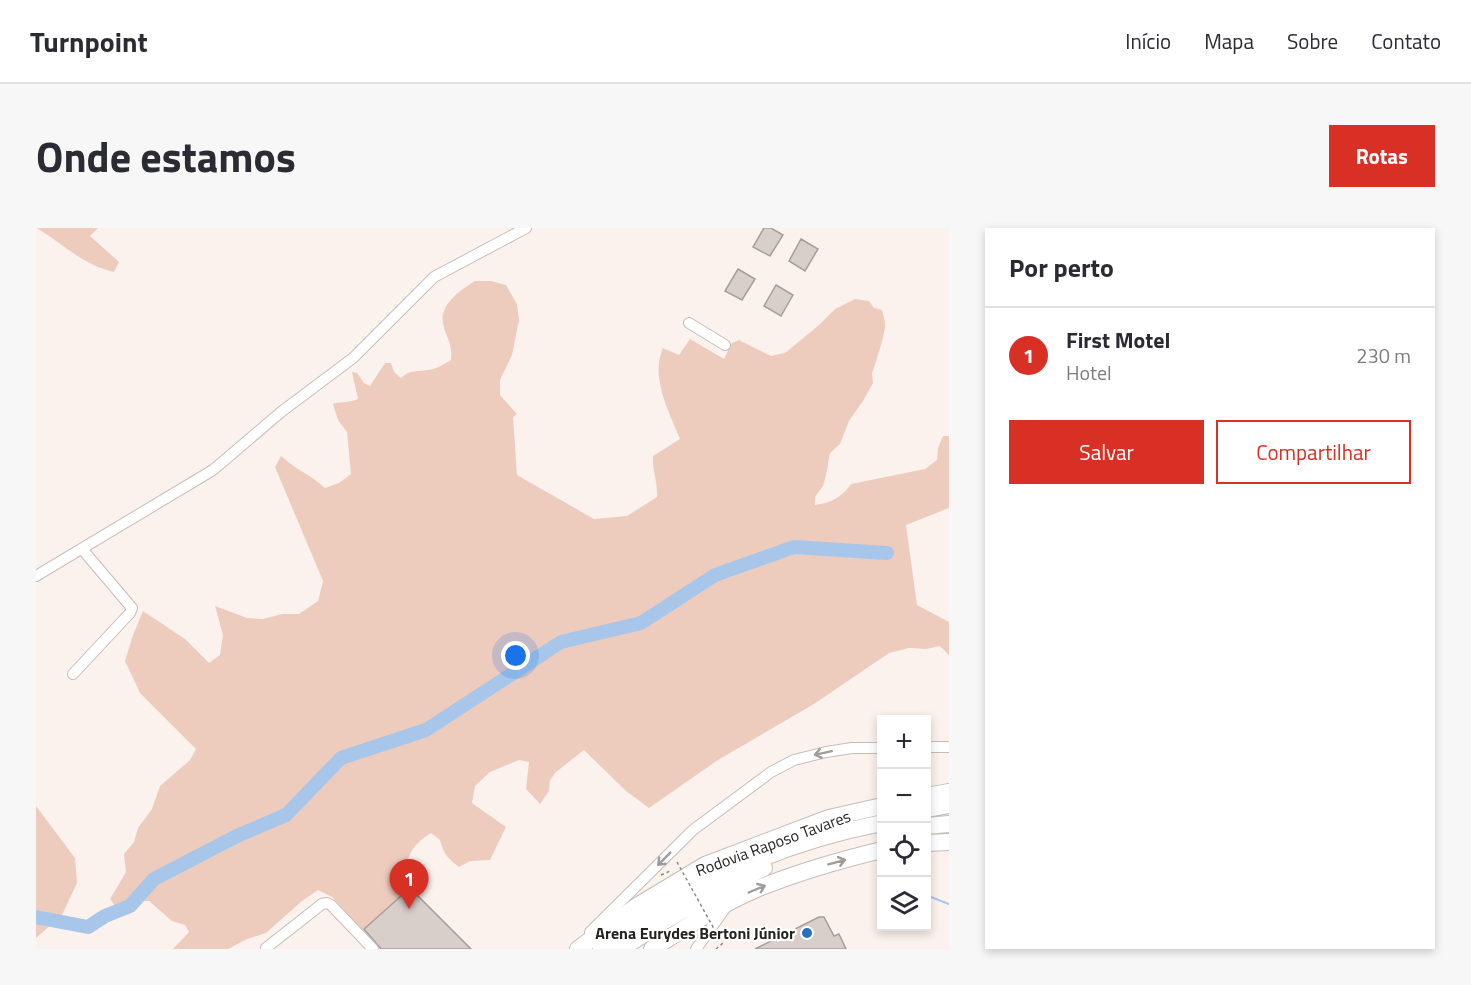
<!DOCTYPE html>
<html lang="pt">
<meta charset="utf-8">
<style>
:root{--surface:#fff;--page:#f7f7f7;--text:#2b2b33;--muted:#7c7c81;--line:#e1e1e2;--accent:#d93025}
body{margin:0;font-family:"Titillium Web",sans-serif;background:var(--page);color:var(--text)}
.controls{position:absolute;right:18px;bottom:18px;display:grid;overflow:hidden;border-radius:0px;box-shadow:0 3px 9px #0003}
.controls button{width:54px;height:54px;display:grid;place-items:center;padding:0;border:0;border-bottom:2px solid var(--line);background:var(--surface);color:var(--text);font:30px sans-serif}
.you{position:absolute;left:480px;top:428px;width:21px;height:21px;margin:-15px;border:4px solid #fff;border-radius:50%;background:#1a73e8;box-shadow:0 0 0 9px #1a73e833}
.badge{display:grid;place-items:center;width:39px;height:39px;border-radius:50%;background:var(--accent);color:#fff;font-size:20px;font-weight:700}
.pin{position:absolute;translate:-50% -50px;filter:drop-shadow(0 2px 3px #0008)}
.pin::after{content:'';position:absolute;top:32px;width:21px;height:18px;background:inherit;clip-path:polygon(0 0,100% 0,50% 100%)}
.list{margin:0;padding:0;list-style:none}
h2{display:flex;justify-content:space-between;align-items:center;height:78px;margin:0;padding:0 24px;font-size:26px}
h2 small{font-size:20px;font-weight:400;color:var(--muted)}
.list li{display:grid;grid-template-columns:39px 1fr auto;gap:18px;align-items:center;box-sizing:border-box;height:96px;padding:0 24px;border-top:2px solid var(--line)}
.list b{display:block;font-size:22px;white-space:nowrap}
.list p{margin:0;font-size:20px;white-space:nowrap;color:var(--muted)}
.list em{font-size:20px;font-style:normal;color:var(--muted)}
.actions{display:flex;gap:12px;padding:18px 24px}
.actions a{flex:1;padding:14px 0;border:2px solid var(--accent);border-radius:0px;text-align:center;font-size:21px;color:var(--accent)}
.actions .main{background:var(--accent);color:#fff}
.icon{flex:none;width:33px;height:33px;fill:none;stroke:currentColor;stroke-width:2;stroke-linecap:round;stroke-linejoin:round}
.map{position:relative;flex:none;width:913px;height:721px;overflow:hidden;border-radius:0px}
header{display:flex;align-items:center;gap:36px;box-sizing:border-box;height:84px;padding:0 30px;background:var(--surface);border-bottom:2px solid var(--line)}
header strong{font-size:28px}
nav{display:flex;gap:33px;margin-inline-start:auto;font-size:21px}
.intro{display:flex;align-items:center;justify-content:space-between;box-sizing:border-box;height:144px;padding:0 36px}
h1{margin:0;font-size:42px}
.button{padding:15px 27px;border-radius:0px;background:var(--accent);color:#fff;font-size:21px;font-weight:700}
main{display:flex;gap:36px;padding:0 36px}
aside{flex:1;background:var(--surface);border-radius:0px;box-shadow:0 3px 9px #0003}
.map>svg:first-child{display:block}
</style>
<header>
<strong>Turnpoint</strong>
<nav><a>Início</a><a>Mapa</a><a>Sobre</a><a>Contato</a></nav>
</header>
<div class="intro"><h1>Onde estamos</h1><a class="button">Rotas</a></div>
<main>
<div class="map">
<svg width="913" height="721" viewBox="0 0 913 721">
<rect width="100%" height="100%" fill="#fbf2ee"/>
<!-- green -->
<path fill="#eeccbd" d="M1,0h61l-8,8 29,26 -5,10c-31,-7 -51,-28 -77,-44z
M439,53h16l15,4 11,19 2,16 -7,35 -12,25v15l17,19 -4,3 4,58 77,44 33,-3 30,-19c1,-15 -5,-27 -4,-41l27,-17c-11,-28 -30,-61 -17,-91l16,7 11,-16 34,20 8,-16 7,-3 32,16 14,-3 34,-28 16,-16 20,-10 14,2 5,7 8,2c1,5 3,10 3,15 1,5 -11,45 -13,48l1,10 -10,18 -14,20 -9,23 -10,9 -4,22 -3,11 -8,11v8c16,-2 27,-8 36,-21l74,-15 12,-9 1,-12 5,-12h6v72l-43,17 11,80 32,17v33l-9,-9 -14,3 -17,-1 -20,5 -75,51 -96,56 -69,48 -23,-17 -42,-41 -28,22 -6,8 -1,11 -9,13 -14,-15 3,-27 -10,-2 -29,12 -15,14 -3,17 34,24 -16,33 -20,1 -11,6c-11,-8 -16,-14 -19,-27l-9,-7c-23,14 -29,31 -21,55l-47,42 -31,-33 -14,-7 -16,11 -36,32 -19,6 -19,10h-55l16,-17 -4,-7 -13,-4 -23,-20h-14l-20,5 -5,-7 16,-27 -2,-18 10,-12 4,-14 14,-19 8,-23 30,-26 6,-11 -56,-56 -15,-32 8,-26 10,-24 42,28 24,24 11,-8 3,-20 -8,-29 32,12 16,1 19,-5h17l19,-13 5,-20 -48,-114 6,-11c14,13 30,19 44,32l14,-5 12,-9 -4,-42 -9,-12 -5,-16c10,-3 16,-1 25,-5l-6,-27 5,1 7,10 6,3 15,-23h6l3,9 7,6c10,-9 16,-6 27,-8 9,-1 16,-6 23,-10 2,-17 -5,-22 -8,-36 -4,-20 18,-34 32,-43z
M0,578l39,52 2,25 -15,32 -26,23z"/>
<g fill="none" stroke-linecap="round" stroke-linejoin="round">
<!-- stream -->
<path stroke="#a7c6ea" stroke-width="2" d="M890,667l23,9"/>
<!-- river -->
<path stroke="#a7c6ea" stroke-width="14" d="M0,689l52,10 17,-11 25,-10 24,-27 83,-43 49,-21 55,-57 85,-28 135,-88 80,-19 74,-48 79,-28 93,6"/>
</g>
<!-- building -->
<path fill="#d8ceca" stroke="#a79e9a" stroke-width="1.5" d="M728,0h7l12,7 -13,21 -17,-9z
M765,11l17,10 -13,22 -16,-10z
M702,41l17,10 -13,21 -17,-9z
M740,57l17,10 -12,21 -17,-10z
M374,660l61,61h-90l-17,-20z
M783,689h5l10,19 5,-2 7,15h-91z"/>
<g fill="none" stroke-linecap="round" stroke-linejoin="round">
<!-- minor casing -->
<g stroke="#c6bdb9" stroke-width="12">
<path id="minor" d="M653,95l36,22
M0,348l177,-106 68,-58 72,-54 81,-81 92,-49
M37,446l57,-61 2,-5 -50,-59
M890,519h23
M554,704l103,-102 78,-58 23,-12 32,-8 26,-4h30
M230,720l56,-44 5,-1 4,2 42,44
M660,721l30,-42"/>
</g>
<!-- highway casing -->
<g stroke="#c6bdb9" stroke-width="18">
<path id="highway" d="M890,568l23,-4
M890,581l23,-4
M890,598l23,-2
M890,615l23,-1
M542,721l59,-43 68,-41 124,-47 53,-12
M565,721c84,-63 178,-106 281,-126
M585,721c46,-31 93,-58 143,-81
M616,721c34,-22 69,-45 107,-61 40,-16 81,-28 123,-38"/>
</g>
<!-- path -->
<path stroke="#8c8683" stroke-width="1.5" stroke-dasharray="3 3" stroke-linecap="butt" d="M625,647l9,-4
M680,721l7,-6 -5,-7"/>
<!-- minor -->
<use href="#minor" stroke="#fff" stroke-width="10"/>
<!-- highway -->
<use href="#highway" stroke="#fff" stroke-width="16"/>
<!-- path-bridge -->
<path stroke="#8c8683" stroke-width="1.5" stroke-dasharray="3 3" stroke-linecap="butt" d="M641,634l41,74"/>
</g>
<!-- one-way arrows -->
<defs><path id="oneway-shaft" d="M-6 0H5M1.5-3L5.5 0L1.5 3" fill="none" stroke-width="1.6" stroke-linecap="round" stroke-linejoin="round" transform="scale(1.5)"/></defs>
<g stroke="#9d9c9b">
<use href="#oneway-shaft" transform="translate(787 525) rotate(168)"/>
<use href="#oneway-shaft" transform="translate(628 631) rotate(135)"/>
<use href="#oneway-shaft" transform="translate(801 634) rotate(-15)"/>
<use href="#oneway-shaft" transform="translate(721 661) rotate(-23)"/>
</g>
<!-- markers -->
<circle fill="#2471c0" stroke="#fff" stroke-width="2" cx="771" cy="705" r="6"/>
<g text-anchor="middle" dominant-baseline="central" stroke-width="4.5" stroke-linejoin="round" paint-order="stroke">
<!-- street labels -->
<g font-size="16" fill="#252220" stroke="#fff">
<text transform="translate(737 615) rotate(-20)">Rodovia Raposo Tavares</text>
</g>
<!-- poi labels -->
<g font-size="16" font-weight="bold" fill="#252220" stroke="#fff" text-anchor="end">
<text x="759" y="705">Arena Eurydes Bertoni Júnior</text>
</g>
</g>
</svg>
<div class="controls">
<button>+</button>
<button>−</button>
<button><svg class="icon" aria-label="locate" viewBox="0 0 24 24"><circle cx="12" cy="12" r="6"/><path d="M12 2v4M12 18v4M2 12h4M18 12h4"/></svg></button>
<button><svg class="icon" aria-label="layers" viewBox="0 0 24 24"><path d="M12 4l9 5-9 5-9-5zM3 14l9 5 9-5"/></svg></button>
</div>
<div class="you"></div>
<div class="pin badge" style="left:373px;top:681px">1</div>
</div>
<aside>
<h2>Por perto<small></small></h2>
<ul class="list">
<li><span class="badge">1</span><div><b>First Motel</b><p>Hotel</p></div><em>230 m</em></li>
</ul>
<div class="actions"><a class="main">Salvar</a><a>Compartilhar</a></div>
</aside>
</main>
